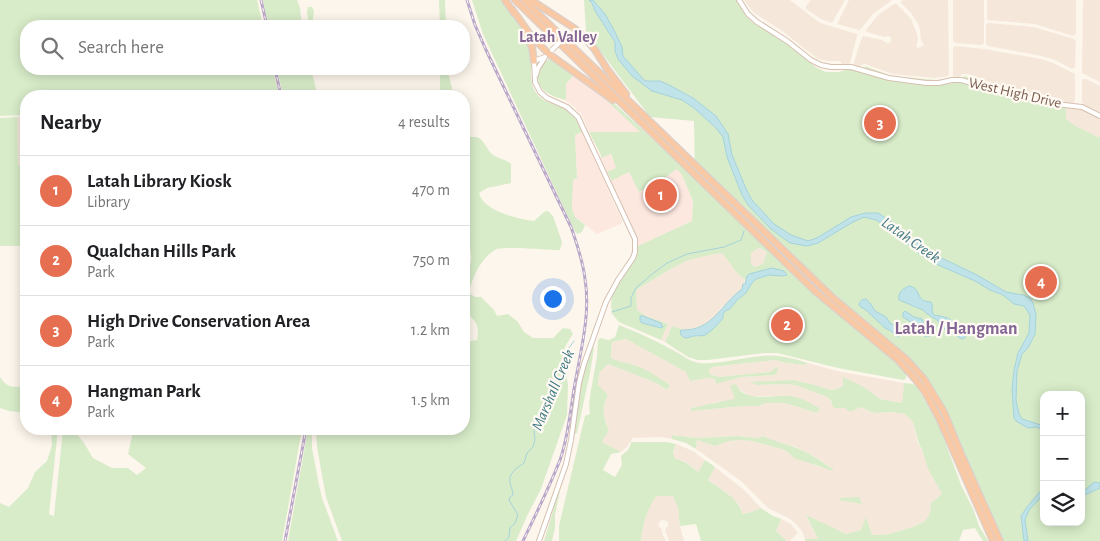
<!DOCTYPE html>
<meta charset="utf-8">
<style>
:root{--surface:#fff;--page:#f2f2f2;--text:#202124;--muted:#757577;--line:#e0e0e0;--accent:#e76f51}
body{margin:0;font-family:"Alegreya Sans",sans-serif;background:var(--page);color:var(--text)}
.controls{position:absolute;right:15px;bottom:15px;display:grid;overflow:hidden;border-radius:10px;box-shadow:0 2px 12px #0003}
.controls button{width:45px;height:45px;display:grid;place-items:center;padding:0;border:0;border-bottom:1px solid var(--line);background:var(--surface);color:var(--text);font:25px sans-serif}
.you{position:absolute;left:552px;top:298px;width:18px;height:18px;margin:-12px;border:4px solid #fff;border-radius:50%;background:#1a73e8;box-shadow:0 0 0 8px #1a73e833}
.badge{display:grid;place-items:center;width:32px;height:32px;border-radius:50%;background:var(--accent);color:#fff;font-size:16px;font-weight:700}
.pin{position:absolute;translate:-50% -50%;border:2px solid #fff;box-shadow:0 1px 5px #0006}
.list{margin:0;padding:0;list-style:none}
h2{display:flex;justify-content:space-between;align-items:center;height:65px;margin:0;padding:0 20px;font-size:21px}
h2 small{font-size:16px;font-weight:400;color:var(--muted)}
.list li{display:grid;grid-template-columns:32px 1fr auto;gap:15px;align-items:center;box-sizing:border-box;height:70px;padding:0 20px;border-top:1px solid var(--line)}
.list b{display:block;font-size:19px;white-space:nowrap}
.list p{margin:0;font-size:16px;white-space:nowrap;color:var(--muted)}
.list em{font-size:16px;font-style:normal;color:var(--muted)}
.icon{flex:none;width:28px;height:28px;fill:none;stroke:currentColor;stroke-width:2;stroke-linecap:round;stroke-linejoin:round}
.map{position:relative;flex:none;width:1100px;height:541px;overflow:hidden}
.search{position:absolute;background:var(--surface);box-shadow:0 2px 12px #0003;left:20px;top:20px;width:450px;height:55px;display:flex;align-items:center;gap:12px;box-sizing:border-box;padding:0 18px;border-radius:20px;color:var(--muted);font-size:19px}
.panel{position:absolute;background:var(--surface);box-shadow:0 2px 12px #0003;left:20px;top:90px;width:450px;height:345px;border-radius:20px}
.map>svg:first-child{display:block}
</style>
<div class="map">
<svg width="1100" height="541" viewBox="0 0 1100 541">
<rect width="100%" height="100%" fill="#fdf6ec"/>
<!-- residential -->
<path fill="#f5e8da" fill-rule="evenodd" d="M744,0h46l30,23 37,11v2l-7,27 -2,2h-5l-3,-4h-12l-10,-2 -36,-28 -29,-19z
M811,0h34l-13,23 -11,-4 -15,-10v-3z
M849,0h43l-19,14 -13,16h-1l-22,-6z
M904,0h44l1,74 -1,2 -13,2 -42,-4 -28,-10h-2l-4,3 -5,-2v-2l5,-18 4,-9 19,4 5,3h2l2,-2v-3l-2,-2 -5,1 -17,-5 -1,-2 12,-15 16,-11h3l14,15 6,15 1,6 -2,6 2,2 5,-2v-3l-2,-3 -1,-10 -2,-6 -7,-11 -10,-10v-2z
M953,0h31v43l-2,2 -27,-2 -2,-2z
M987,0h89v34l-3,2 -38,-12 -47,-4 -1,-2z
M1083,0h17v82l-18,-9z
M988,23l37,3 12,2 37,11 2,2 -1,26 -3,2 -17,-9 -13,-4 -54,-10 -2,-2v-19z
M955,46l30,3 56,10 12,4 22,11v27l-3,2h-6l-5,-4 -61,-13 -32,-12h-6l-3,4h-5l-1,-2v-28z
M1083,79h3l14,7v28l-17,-9 -1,-4v-20z
M1066,107l11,1 23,9v21l-26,-13 -9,-7z
M17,117h9v50l-8,-1z
M760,248l7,4 -3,12 -9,3 -4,-3v-11l4,-3z
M719,253l4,1 14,19 8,7 -3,9 -21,19 -6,9 -12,9 -18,4 -13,-4 -7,16 -4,-2 7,-16 -22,-8 -9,-6 -1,-20 33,-20 19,-11z
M626,339l61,33 3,9 18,-3 7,1 1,4 25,-6 34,-2 -2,-5 -3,2 -52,5 -8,-3 -1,-5 3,-2 64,-7 10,3 19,2 3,-2 29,8 67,12 -1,20 -23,-4 -16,-12 -21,-10v9l-6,3 -6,1 -20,-6 -18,-4 -36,5 31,-1 10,2 29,11 4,3 1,5 29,2 10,5 6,1 14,-1 14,2 8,8 5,22 4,5 6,20 14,25 -11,9 -1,10 -5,8 -12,6 -24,7 -17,1 -6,-17 -5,12 -15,4 -40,-18 12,23h-13l-3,-8 -6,-7 -6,-5 -22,-11 -27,-27 -45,-32 1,-9 18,6 14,-5 12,-1 11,1 33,9 2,3 32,14 14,2 -11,-8 -26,-14 -23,-6 -10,-5 -5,2 -21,-2 -41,2 -23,-3 -1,4 -11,-2 -29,1 -1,4h-2l-1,4 -7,6 -19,-10 7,-12 -6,-15 2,-14 2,-5 -9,-11 1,-12 9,-9 46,18 12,8 4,-5 -35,-20 -18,-4 -6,-3 1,-16zM737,387l6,5 7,4h41l7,2 22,10 -3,5 -32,-10h-20l-6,3h-16l-52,5v-3l12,-2 13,-4 13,-1 7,-3z
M676,444l17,7 12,9 -7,12 -9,-8 -8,-4 -7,-1 -1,-5z
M715,467l28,22 18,19 -9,4 -10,2 -1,-6 -4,-5 -9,-9 -20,-14z
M655,496h18l5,12 2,18 4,15h-15l-4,-11 3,-4v-3l-1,-2 -4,-1 -3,1 -2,4 4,5 1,5 3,6h-25l1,-12 7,-22z
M781,519l10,5 7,9 -8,8h-3l-11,-10z"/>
<!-- commercial -->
<path fill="#fde8e0" d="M575,74l14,10 52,48h-52l-8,-19 -4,-2 -2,-4 -9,-6v-17z
M582,132l41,91 -26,11 -22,-17 -3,-8 1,-29 4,-2 -2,-43z
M610,154l7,14 -10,4 -6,-14z
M677,169l5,6 11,26 -1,20 -54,25 -1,-8 -26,-57 18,-9 11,20 15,-7z"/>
<!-- green -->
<path fill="#d8ecc9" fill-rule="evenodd" d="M0,0h257l6,26h-237v43h247l6,27h-253v19l-26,1z
M263,0h34l3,8 2,18h-34z
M439,0h6l1,26h-6z
M472,0h30c10,13 25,33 28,50 3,13 -2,29 5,41 7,13 21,12 32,19 8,6 12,14 15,22l-7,3 2,43 -4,2 -1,29 3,8 10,8 -3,7 -4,2 -3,-2 -92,-198z
M584,0h152l11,17 6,6 19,10 45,35 9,4h13l10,-3 7,1 33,10 42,6 30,-4 56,15 49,11v11l8,6 26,13v403h-97l-39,-86 -17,-44 -21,-32 -91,-83 -73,-71 -11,6 145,130 10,12v5l-2,2 -12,-2 -54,-10 -61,-15h-12l-57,7h-10l-10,-3 -23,-15 7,-16 10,3 -1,1 8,8 5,-2 4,1 25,-23 2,-3 5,-2 7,-9 9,-7 6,-10 4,-4 13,-4 14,1 3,-3 -39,3 -2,4 -8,-7 -14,-19 -4,-1 -31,7 -19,10 -33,20 1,20 9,6 22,8 -7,16 -42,-18 -7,-8 -1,-8 1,-12 6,-11 16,-23 4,-14 54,-25 1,-20 -11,-26 -5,-6 -22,16 -16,7 -10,-20 -18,9v-2l-4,-7 9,-4 -5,-14 -10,4v-3l-12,-23h51l-51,-48 29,23 77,71 -1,-57 -44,-4 -64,-85zM760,248l7,4 -4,12 -8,3 -4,-3v-11l4,-3zM1044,395h37v127h-37z
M308,7h4l2,4 -2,15h-3l-2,-15z
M549,59h3l23,15 -9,10v16c-24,-5 -41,-21 -17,-41z
M865,66l26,10 45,4 11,-1 -15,3 -46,-6 -21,-7z
M277,69h34l6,24 -1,3h-33z
M440,69h7l7,27h-14z
M964,76l7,2 28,10 62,13v1l-70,-14 -28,-9z
M17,117l1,49 8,1v79h-26v-128z
M464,127l5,10c2,0 5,0 8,0 8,3 10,14 16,18 7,4 12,4 18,9v19l-24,5 -8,5c4,18 39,26 55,28l10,-9 4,-1 5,5 9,26 -2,8c-10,0 -57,-4 -63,-1 -15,7 -25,28 -28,44l6,4h6l13,13 3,6 11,-2 10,8 6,10 9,6h20l10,-10 7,1 3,5 -7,11 -3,8v6l5,26 -1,30 -26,74 -14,27 -11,25h-174l-16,-44 -9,-50 -1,-18h148v-87l13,-2c3,-14 -1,-21 -13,-28v-37c6,-8 9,-14 6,-25l-6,-3z
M619,325c18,7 35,15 52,24 10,5 17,12 28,14 17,2 46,-6 64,-7 16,-2 31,3 45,7l-3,2 -19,-2 -10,-3 -64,7 -3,2 1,5 8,3 52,-5 7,-5 1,4 -3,4 -34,2 -25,7 -1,-5 -7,-1 -18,3 -4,-9 -60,-33 -14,3 -1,16c7,4 15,4 23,7 13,4 25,13 36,20l-3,5 -13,-8 -46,-18 -9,9 -1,12 10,10c-7,13 -5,23 1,35l-7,12 19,10 -10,2 -8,16 12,7 7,-12 -1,-9c5,-4 9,-7 10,-14h36l9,2 -3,9 2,6c9,1 15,6 23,13l7,-12 10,7 -7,13c11,8 33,20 34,34l10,-2 9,-4 12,8 8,3 -5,12 11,10h-86l-5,-17 -16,2 -2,-18 -5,-12h-17c-9,14 -14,29 -15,45h-82v-15l26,-110 5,-2 -1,-9 2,-15 6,-33 1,-17 2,-2 9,2 6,-3z
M592,348h2l-4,25 -13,60 -2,1 -1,-1 6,-50z
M0,377c8,12 13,10 26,9v27l-17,-2 -9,-3z
M843,377l21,10 16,12 22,4 2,-20 9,1 4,3 22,38 22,60 13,26 5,15 9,15h-5l-8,-13 -12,2 -4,11h-154v-2h13l-12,-24 40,19 15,-4 5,-13 6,18 17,-1 24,-7 12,-6 5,-8 1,-10 11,-9 -14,-25 -6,-20 -3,-5 -6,-22 -8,-8 -14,-2 -14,1 -6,-1 -10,-5 -11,5 -5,-4h-11l-2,-3 -1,-5 -4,-3 -29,-11 -10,-2 -31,1 -7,-3 43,-2 18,4 20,6 6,-1 6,-3z
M736,384c8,20 38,10 55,12 10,1 20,8 29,12l-3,5 -32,-10h-20l-6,3h-16l-52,5v-3c8,-1 16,-4 24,-5 7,-2 13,-2 20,-5l-5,-12z
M51,429h7l-9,85 2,1 3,1 9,-87h10l11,14 9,15 19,10h16l9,7 9,-7 -18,-14 4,-18 -1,-7h171l-20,112h-282v-38l9,4 19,-19 7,-16 12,-11 5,-16z
M308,429h4v19l7,37 3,13 16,43h-50z
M672,435l24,3 41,-2 21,2 5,-2c10,5 20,7 31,11 14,5 27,14 39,22v2l-39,-13c-3,-4 -7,-5 -9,-8l-33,-9 -11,-1 -12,1 -14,5 -18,-6 -1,9 -10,-6 -14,-4z
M562,481l-7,34v13l-3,13h-8z
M859,497l3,7 -23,-4 1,-2z"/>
<!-- water -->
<path fill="#bfe3e8" stroke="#a5d3da" d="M589,0h4l12,14 10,18 7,15 1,9 21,24 3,1h13l9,4 24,13 23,18 12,18 4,21 15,36 5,9 22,24 17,11 17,6 9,-3 34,-21 14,-4h13l18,12 33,27 48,23 29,17 17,3 7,3 3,5 3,12 -1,19 -7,14 -6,6 -5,17 -1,29 3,14 3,5 22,7v4l-8,-3 -8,1 -12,-7 -2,-3 -2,-28 2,-20 4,-17 11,-20 1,-18 -6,-9 -10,-2 -11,-9 -13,-5 -15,-9 -39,-17 -17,-10 -26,-23 -17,-11 -12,-3 -11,5 -35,21 -11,3 -17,-3 -19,-14 -23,-24 -6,-10 -15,-38 -4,-20 -7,-9 -22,-20 -12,-8 -30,-9 -20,-15 -14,-17 -3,-8v-9l-20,-31 -3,-8z
M772,268l12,3 3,4 -4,1 -14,-1 -13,4 -4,4 -6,10 -9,7 -7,9 -5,2 -2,3v4c-5,6 -11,13 -18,17 -3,1 -8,1 -12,1 -6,2 -9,4 -13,-3l1,-3c32,1 38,-24 61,-41l1,-5h2l2,-8 2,-2z
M910,286c13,4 4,15 21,16 3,4 -1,8 3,13 6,1 16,2 20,8 5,6 2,7 11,12v3l-3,1 -7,-4 -7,-2 -11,-13 -11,-7 -3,-3 -24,-10c-2,-7 5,-13 11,-14z
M866,299l4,4 5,8 11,6 4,6 9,5 3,5 -2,3 -2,1 -3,-2 -4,-4 -6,-3 -19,-18 -5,-3 -2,-2c1,-4 3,-6 7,-6z
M905,311l9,6 8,2 2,5 8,5c2,6 -3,9 -8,7l-7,-10 -14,-9v-4z
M640,316h3l18,7 2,4 -2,1 -19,-5 -2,-2z
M1094,482l6,1v5l-13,6 -6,2v-7l4,1z
M1044,487v7l-15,16 -4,10 3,21h-4l-3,-25 6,-9z"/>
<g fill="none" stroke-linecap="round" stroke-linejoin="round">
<!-- stream -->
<path stroke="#a5d3da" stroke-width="1" d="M612,312l19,-6v-8l5,-10 15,-13 16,-12 20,-9 37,-7 17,-7 3,-9
M591,338l5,-15
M505,541l4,-4 1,-9 5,-5 3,-8 -9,-15 1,-3 3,-2c0,-4 -2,-8 -3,-12 -2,-10 7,-15 14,-20l3,-10 6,-6 2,-7 -1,-9 9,-20 8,-9 7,-31 7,-7 2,-13 7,-10"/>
<!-- secondary casing -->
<g stroke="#d6c0b0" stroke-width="6">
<path id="secondary" d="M739,0l9,14 9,8 30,19 24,19 10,5 10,2h20l38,11 37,5h13l13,-3h9l39,11 34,8 22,5 26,3 18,9
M536,75l2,-7 6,-9
M539,541l27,-77 5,-24 8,-57 5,-19 22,-62 12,-22 15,-22 2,-6v-13l-57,-122 -11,-10 -20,-9 -7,-6 -5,-10 -1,-21 11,-4"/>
</g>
<!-- trunk casing -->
<g stroke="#dad1cd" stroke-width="8">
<path id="trunk" d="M505,0l9,13
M515,0l301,292 82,68 18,20 9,12 14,26 54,123
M524,0l308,297 74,62 18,20 20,33 18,44 38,85
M531,0l43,28 11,10 10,12 12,19 19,25
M512,9l20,28 17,17 64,46
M526,34l6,13 2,14"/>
</g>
<!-- secondary -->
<use href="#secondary" stroke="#fff" stroke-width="4"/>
<!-- trunk -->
<use href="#trunk" stroke="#f9c8a4" stroke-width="5.5"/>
<!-- rail casing -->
<g stroke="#b9a8c9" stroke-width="3">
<path id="rail" d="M261,0l6,26
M467,0l8,25 11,25 85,177c6,17 12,34 14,52 6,36 -5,74 -11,110 -4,24 -6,49 -14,71 -11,28 -24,54 -37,81
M275,69l6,27
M285,541l21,-112"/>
</g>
<!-- rail -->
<use href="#rail" stroke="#fffaf3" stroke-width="1" stroke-dasharray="4" stroke-linecap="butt"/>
<!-- secondary-bridge casing -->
<g stroke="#d6c0b0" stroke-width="6" stroke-linecap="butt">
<path id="secondary-bridge" d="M552,50l17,-17"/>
</g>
<!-- secondary-bridge -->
<use href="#secondary-bridge" stroke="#fff" stroke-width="4"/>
</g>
<g text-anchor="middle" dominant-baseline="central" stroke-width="4.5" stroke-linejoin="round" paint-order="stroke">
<!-- street labels -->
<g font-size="15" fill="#7a5c4d" stroke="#fffaf3">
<text transform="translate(1015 93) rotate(13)">West High Drive</text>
</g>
<!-- neighbourhood labels -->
<g font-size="16" font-weight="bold" fill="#846695" stroke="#fffaf3">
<text x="558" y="37">Latah Valley</text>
</g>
<!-- water labels -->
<g font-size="16" font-style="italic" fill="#437c86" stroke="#fffaf3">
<text transform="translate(911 240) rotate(35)">Latah Creek</text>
<text transform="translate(553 390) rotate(-67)">Marshall Creek</text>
</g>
<!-- quarter labels -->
<g font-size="18" font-weight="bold" fill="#846695" stroke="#fffaf3">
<text x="956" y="329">Latah / Hangman</text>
</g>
</g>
</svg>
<div class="controls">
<button>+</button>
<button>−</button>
<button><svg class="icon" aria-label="layers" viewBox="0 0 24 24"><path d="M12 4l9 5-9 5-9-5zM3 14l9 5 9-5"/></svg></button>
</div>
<div class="you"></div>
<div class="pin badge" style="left:661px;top:195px">1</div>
<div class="pin badge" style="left:787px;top:325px">2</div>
<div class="pin badge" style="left:880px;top:123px">3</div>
<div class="pin badge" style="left:1041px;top:282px">4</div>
<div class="search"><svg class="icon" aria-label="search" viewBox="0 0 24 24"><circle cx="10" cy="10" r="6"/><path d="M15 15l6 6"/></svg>Search here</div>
<section class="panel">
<h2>Nearby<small>4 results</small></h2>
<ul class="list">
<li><span class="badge">1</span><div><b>Latah Library Kiosk</b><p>Library</p></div><em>470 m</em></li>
<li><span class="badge">2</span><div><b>Qualchan Hills Park</b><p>Park</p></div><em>750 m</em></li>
<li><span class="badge">3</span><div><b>High Drive Conservation Area</b><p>Park</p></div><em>1.2 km</em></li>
<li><span class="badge">4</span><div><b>Hangman Park</b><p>Park</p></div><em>1.5 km</em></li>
</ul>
</section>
</div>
